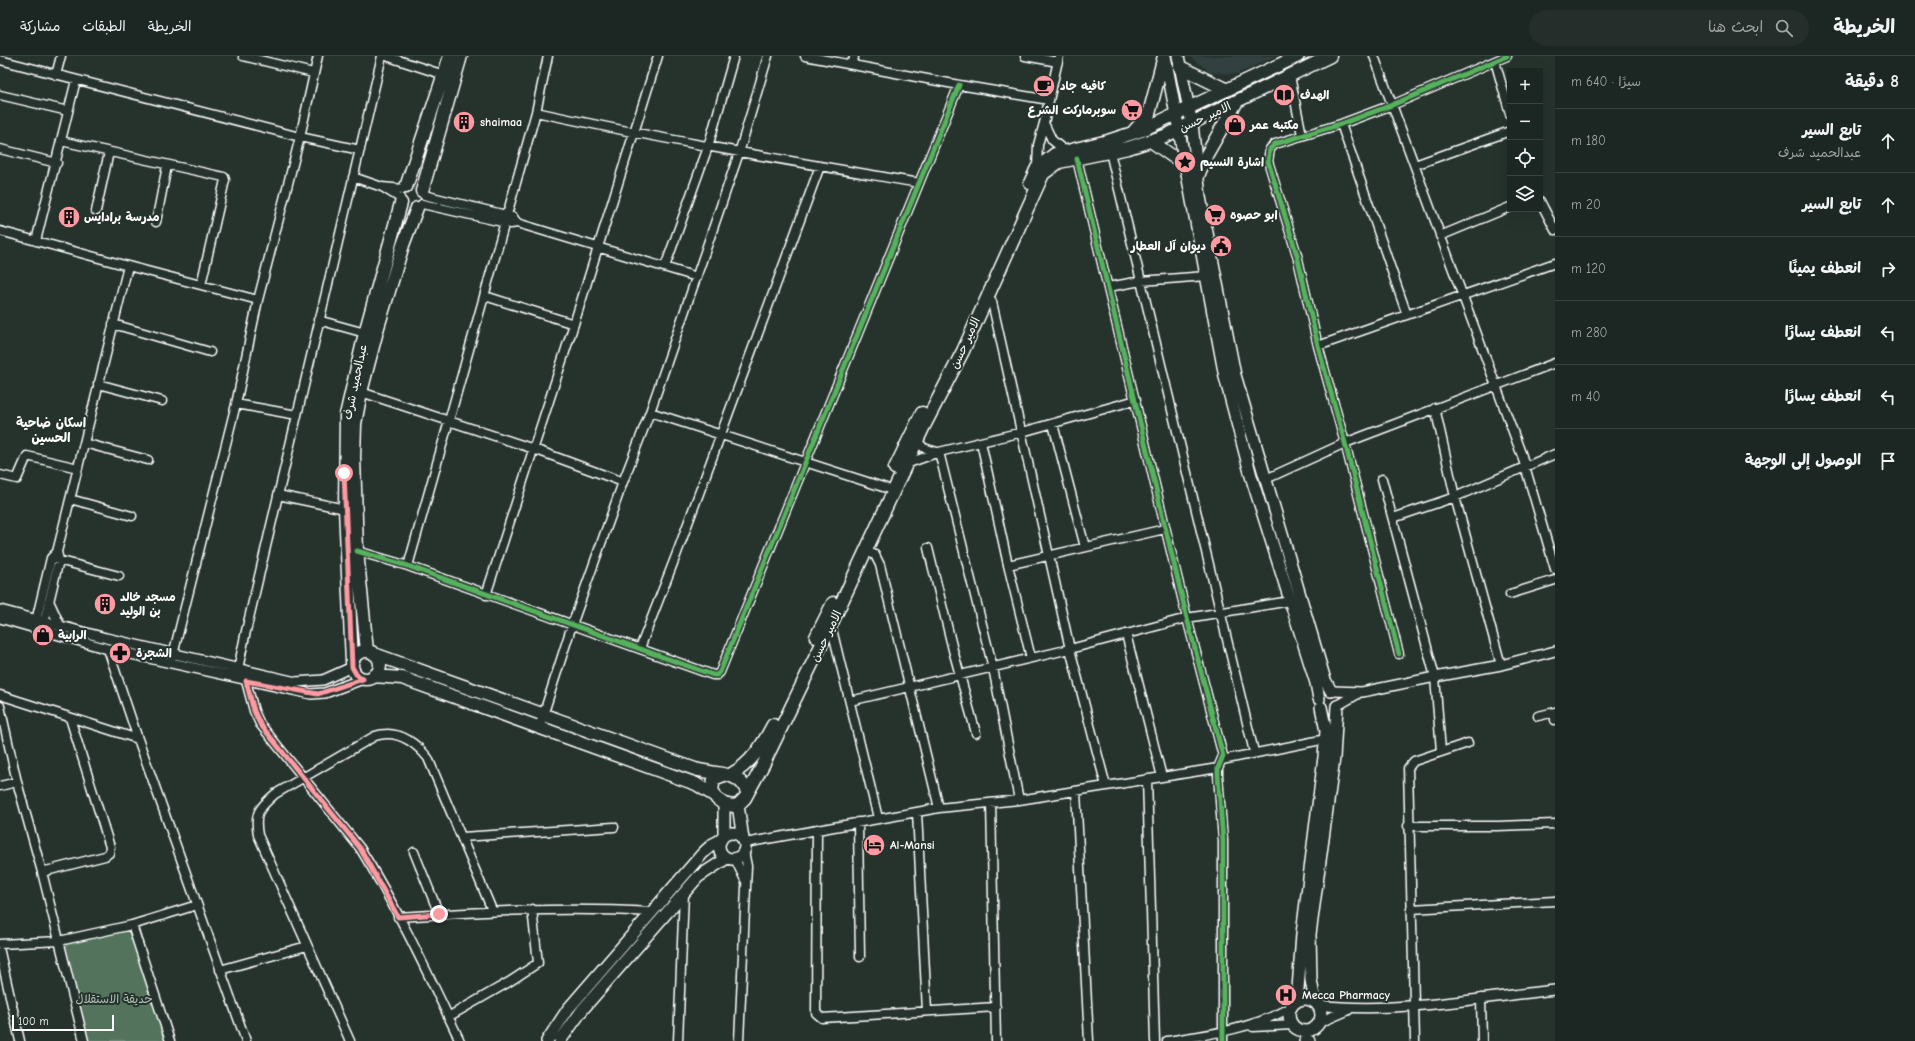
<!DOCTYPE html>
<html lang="ar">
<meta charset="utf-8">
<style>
:root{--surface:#1c2622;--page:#252e2a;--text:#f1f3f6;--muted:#a0a5a5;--line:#3a4340}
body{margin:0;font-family:"Comic Neue","Playpen Sans Arabic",sans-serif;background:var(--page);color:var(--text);direction:rtl}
.controls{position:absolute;right:12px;top:12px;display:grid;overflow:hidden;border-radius:0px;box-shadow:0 4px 16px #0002}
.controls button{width:36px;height:36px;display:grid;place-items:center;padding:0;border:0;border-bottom:1px solid var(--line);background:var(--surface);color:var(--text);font:20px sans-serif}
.scale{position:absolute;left:12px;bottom:10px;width:102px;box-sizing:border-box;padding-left:4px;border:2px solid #fff;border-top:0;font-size:11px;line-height:14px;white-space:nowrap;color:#fff;-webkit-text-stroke:3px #26332d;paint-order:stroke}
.stop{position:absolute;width:12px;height:12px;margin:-9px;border:3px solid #ff9aa2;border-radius:50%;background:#fff}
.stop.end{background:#ff9aa2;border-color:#fff;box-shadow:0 1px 4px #0008}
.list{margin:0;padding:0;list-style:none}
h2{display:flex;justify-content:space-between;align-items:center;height:52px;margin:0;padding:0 16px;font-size:17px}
h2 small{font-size:13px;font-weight:400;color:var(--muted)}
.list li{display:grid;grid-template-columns:26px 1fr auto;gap:12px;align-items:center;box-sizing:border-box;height:64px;padding:0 16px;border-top:1px solid var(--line)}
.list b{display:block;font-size:15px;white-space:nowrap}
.list p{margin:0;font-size:13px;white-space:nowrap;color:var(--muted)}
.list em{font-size:13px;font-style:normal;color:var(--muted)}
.icon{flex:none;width:22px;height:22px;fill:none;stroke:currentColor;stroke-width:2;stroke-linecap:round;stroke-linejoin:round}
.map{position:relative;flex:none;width:1555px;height:985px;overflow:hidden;direction:ltr}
header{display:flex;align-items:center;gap:24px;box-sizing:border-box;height:56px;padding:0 20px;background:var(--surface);border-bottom:1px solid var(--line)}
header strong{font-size:19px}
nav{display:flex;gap:22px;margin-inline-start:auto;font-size:14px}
.search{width:280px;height:36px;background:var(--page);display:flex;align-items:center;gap:10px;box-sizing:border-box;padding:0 14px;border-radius:22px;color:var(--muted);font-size:15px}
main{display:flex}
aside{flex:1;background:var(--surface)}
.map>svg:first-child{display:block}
</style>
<header>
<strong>الخريطة</strong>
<div class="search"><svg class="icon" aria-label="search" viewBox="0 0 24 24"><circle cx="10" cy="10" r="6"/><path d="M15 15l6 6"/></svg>ابحث هنا</div>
<nav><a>الخريطة</a><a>الطبقات</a><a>مشاركة</a></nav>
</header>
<main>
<aside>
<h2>8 دقيقة<small>سيرًا · 640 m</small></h2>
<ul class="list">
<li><svg class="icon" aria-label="ahead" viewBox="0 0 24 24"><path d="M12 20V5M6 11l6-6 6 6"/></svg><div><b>تابع السير</b><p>عبدالحميد شرف</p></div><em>180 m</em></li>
<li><svg class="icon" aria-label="ahead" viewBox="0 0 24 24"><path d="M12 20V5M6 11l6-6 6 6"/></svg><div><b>تابع السير</b></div><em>20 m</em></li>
<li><svg class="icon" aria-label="right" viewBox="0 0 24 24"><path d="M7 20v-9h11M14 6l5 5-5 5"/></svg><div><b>انعطف يمينًا</b></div><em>120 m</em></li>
<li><svg class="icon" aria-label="left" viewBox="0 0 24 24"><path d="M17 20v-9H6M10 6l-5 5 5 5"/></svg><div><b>انعطف يسارًا</b></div><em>280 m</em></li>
<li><svg class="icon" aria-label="left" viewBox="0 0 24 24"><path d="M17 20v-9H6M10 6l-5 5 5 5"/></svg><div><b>انعطف يسارًا</b></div><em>40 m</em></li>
<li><svg class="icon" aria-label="arrive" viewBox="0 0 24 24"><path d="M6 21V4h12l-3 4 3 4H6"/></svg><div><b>الوصول إلى الوجهة</b></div></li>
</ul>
</aside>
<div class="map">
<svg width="1555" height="985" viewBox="0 0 1555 985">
<rect width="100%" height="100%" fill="#26332d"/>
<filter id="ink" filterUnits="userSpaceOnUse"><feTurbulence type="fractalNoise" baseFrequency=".025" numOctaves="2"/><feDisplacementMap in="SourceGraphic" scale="8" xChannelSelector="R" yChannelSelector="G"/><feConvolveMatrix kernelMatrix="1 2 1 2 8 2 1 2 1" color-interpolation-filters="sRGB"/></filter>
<g filter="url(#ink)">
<!-- built -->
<path fill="#324040" d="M1189,0h86l-38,18 -27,-2z"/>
<!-- green -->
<path fill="#52735d" stroke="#a8b9ae" d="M132,869l38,116h-86l-24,-97z"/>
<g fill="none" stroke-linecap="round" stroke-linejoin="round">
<!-- minor casing -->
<g stroke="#fff" stroke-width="11">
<path id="minor" d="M243,0l70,17
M386,0l58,19
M805,0l154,29 90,15
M1025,0l33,6
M1374,0l148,400 33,113
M0,4l300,77 60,13
M1495,5l15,53
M853,8l1,-8
M56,19l5,-19
M1290,20l12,59
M0,39l68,16
M536,56c127,28 255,49 383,71
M1044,67l15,-67
M1341,68l66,191
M61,85l163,36 1,3 -24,105
M0,93l57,14
M1110,96l144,600
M1077,103l110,459 36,138 -5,12v7l5,66v200
M1415,109l95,-34
M1037,112l1,-23 6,-22 8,17 13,11
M353,121l29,10 21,2
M384,132l16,10
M424,139l82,20 7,2 4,6
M1540,145l15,29
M422,148l89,20 6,-1 180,54
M96,155l13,-59
M156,166l11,-56
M0,175l128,35 130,34
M1440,180l70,-29
M36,185l40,-161
M665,211l43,-120 26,-91
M1108,231l33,-6 65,-5
M988,238l4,8 78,347 36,137
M485,240l89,28
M318,264l47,13
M113,268l97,28
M1318,290l237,-83
M98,328l64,17
M361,336l173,57 89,33
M236,348l61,11
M1435,352l20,89 46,168
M650,356l236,76
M1053,368l32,123
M917,385l7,7 13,4
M981,386l27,123 23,93
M84,387l64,17
M939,396l54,216 26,132
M906,408l33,-12 83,-20 114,-32
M0,419l17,4 10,-23 51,12
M1266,423l79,-36 210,-80
M1382,423l53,198 6,74
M278,439l67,14
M70,443l62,17
M1393,462l62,-21 100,-43
M928,492l25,102 23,83
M357,495l51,15 305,109h4l3,-3 239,-587
M866,495l9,4 5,10 59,243
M54,503l65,17
M1008,509l157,-36
M408,510l128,-454 12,-56
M1510,538l45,-14
M486,539l88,-271 84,-268
M35,569l16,-67 6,-6 71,-286
M831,569l47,193
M43,571l16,-67 -2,-8
M1126,578l36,143
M640,592l37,-95 143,-387
M108,593l30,90 108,302
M1399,598l-54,-211 -27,-97 -21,-91 -29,-94 2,-12 5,-5 66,-20 51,-19 115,-49
M173,599l63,-251 22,-104 42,-163 18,-81
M238,613l8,-38 136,-575
M246,625l8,30 6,13 100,124c38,61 69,128 100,193
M0,639l138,44
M850,645l220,-52 117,-31 103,-17
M0,650l17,76 25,90 42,169
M1555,656v8
M1538,660l17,-4
M539,672l33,-103 51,-143 27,-70 89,-259 29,-97
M1222,704l104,-21
M1147,723l8,262
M0,730l17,-4
M1076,735l13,250
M991,747l5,238
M917,756l10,199
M858,766l2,135
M1408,770h90l57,-2
M817,773l-1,184 6,5 174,-11
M462,781l152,-10
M745,787l194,-35 80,-8 199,-32
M414,796l25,62
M735,803l10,21
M42,816l63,-16 4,-3 1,-6 -40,-129
M1411,853l144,-8
M398,861c86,-6 168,-10 254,-5
M132,869l38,116
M0,888l59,-3 73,-16 65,-20
M0,896l20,89
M220,914l87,-24
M1481,942l1,43
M448,961l61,-35 29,-19 -6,-54
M1253,971l39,-2
M350,985l-92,-206c-4,-22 1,-27 17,-41l100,-58c22,-7 40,6 53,22l64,152
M678,985l6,-148
M739,985l8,-175 -3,-15
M1167,985c43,-7 85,-12 123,-33
M1415,985l-7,-273 6,-7 54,-18"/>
</g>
<!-- tertiary casing -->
<g stroke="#fff" stroke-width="12">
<path id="tertiary" d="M49,546l11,24
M0,554l106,28 190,44 27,-2 29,-13
M0,562l108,31 203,45 14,-1 38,-14
M1333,635l29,1 73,-15 66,-12 54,-14
M1338,649l19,-11
M1318,949c76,9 161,-7 237,-15
M1320,966l28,-12"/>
</g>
<!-- secondary casing -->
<g stroke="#fff" stroke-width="14">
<path id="secondary" d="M1165,0l60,321 26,99 65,207 3,16
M1178,0l14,68 8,73 35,178 90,305 6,11
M738,749l5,34
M719 790a13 13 0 1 1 26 0a13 13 0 1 1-26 0Z
M724,780v-32
M1289 959a16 16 0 1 1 32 0a16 16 0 1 1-32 0Z
M1315,946l-4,-22 -1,-46 24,-176 3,-52
M1293,948l5,-15 4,-55 22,-177 2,-26 -5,-24
M547,985l21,-32 135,-156 10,-9 8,-4
M560,985l23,-32 101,-116 14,-16 29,-19
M1305,985h4"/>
</g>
<!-- primary casing -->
<g stroke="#fff" stroke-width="15">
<path id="primary" d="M1180,11l47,23
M1134,75l15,-17 15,-58
M1151,85l21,15 13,6
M1198,120l9,-22 29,-51
M1030,127l7,-15 18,-14 53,-13 34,-11 156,-74
M406,131l44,-131
M422,135l39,-135
M895,412l27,-55
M816,581l17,-34
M367,595l-10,-100 -3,-94 1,-33 6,-32 17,-65 25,-82 14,-37
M352 609a14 14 0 1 1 28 0a14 14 0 1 1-28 0Z
M374,598l321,115c19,6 45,1 52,23
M352,606l-7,-153 1,-94 19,-82 36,-130
M373,620l29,2 294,106 19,12
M724,719l-10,4 -2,11 5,9 7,5 9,2 5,-1 7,-7 18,-33 68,-140 92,-197 40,-77 80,-177 16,-12 69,-14 37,-12 165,-80
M730,719c21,-11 32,-29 43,-50"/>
</g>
<!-- minor -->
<use href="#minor" stroke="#26332d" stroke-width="8"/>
<!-- tertiary -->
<use href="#tertiary" stroke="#26332d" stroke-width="9"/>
<!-- secondary -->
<use href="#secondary" stroke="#26332d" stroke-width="11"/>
<!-- primary -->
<use href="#primary" stroke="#26332d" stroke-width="12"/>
<!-- cycleway casing -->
<g stroke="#26332d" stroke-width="8">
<path id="cycleway" d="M1077,103l110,459 36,138 -5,12v7l5,66v200
M357,495l51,15 305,109h4l3,-3 239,-587
M1399,598l-54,-211 -27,-97 -21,-91 -29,-94 2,-12 5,-5 66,-20 51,-19 115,-49"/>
</g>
<!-- cycleway -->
<use href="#cycleway" stroke="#56b35d" stroke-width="5"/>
</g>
</g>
<g fill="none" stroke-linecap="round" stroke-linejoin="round" filter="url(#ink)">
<!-- route -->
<path stroke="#ff9aa2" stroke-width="5" d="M344,417l8,194 4,7 7,5 -45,15 -72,-13 8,30 6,13 100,124 38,69 41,-3"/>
</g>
<!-- icons -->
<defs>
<g id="cafe-disc" transform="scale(1.15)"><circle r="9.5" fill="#ff9aa2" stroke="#26332d"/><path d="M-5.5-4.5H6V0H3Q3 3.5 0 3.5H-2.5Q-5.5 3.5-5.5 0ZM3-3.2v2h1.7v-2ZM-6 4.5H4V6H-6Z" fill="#111"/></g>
<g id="library-disc" transform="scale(1.15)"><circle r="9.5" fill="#ff9aa2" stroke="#26332d"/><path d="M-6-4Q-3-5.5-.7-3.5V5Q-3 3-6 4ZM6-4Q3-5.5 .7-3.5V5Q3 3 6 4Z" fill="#111"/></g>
<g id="supermarket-disc" transform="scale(1.15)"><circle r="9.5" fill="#ff9aa2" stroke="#26332d"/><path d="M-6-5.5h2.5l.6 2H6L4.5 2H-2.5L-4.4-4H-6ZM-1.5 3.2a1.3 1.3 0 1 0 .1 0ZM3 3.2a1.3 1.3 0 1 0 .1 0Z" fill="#111"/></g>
<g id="building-disc" transform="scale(1.15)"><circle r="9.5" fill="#ff9aa2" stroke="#26332d"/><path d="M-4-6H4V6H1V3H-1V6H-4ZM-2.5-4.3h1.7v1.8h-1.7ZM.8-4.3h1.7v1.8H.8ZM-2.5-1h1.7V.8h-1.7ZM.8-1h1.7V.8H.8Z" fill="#111"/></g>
<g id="shop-disc" transform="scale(1.15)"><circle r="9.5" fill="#ff9aa2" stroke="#26332d"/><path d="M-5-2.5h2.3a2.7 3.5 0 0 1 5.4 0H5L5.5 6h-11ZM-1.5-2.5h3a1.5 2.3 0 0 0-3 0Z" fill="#111"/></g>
<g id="sight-disc" transform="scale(1.15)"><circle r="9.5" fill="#ff9aa2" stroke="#26332d"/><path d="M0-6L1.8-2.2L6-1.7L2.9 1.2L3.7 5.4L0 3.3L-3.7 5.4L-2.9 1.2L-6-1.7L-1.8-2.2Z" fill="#111"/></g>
<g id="civic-disc" transform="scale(1.15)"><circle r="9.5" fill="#ff9aa2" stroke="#26332d"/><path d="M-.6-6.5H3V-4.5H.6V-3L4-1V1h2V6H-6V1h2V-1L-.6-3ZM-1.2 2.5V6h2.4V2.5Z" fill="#111"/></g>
<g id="pharmacy-disc" transform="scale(1.15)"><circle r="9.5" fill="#ff9aa2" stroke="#26332d"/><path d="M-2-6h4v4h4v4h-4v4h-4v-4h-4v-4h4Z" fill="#111"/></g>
<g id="hotel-disc" transform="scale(1.15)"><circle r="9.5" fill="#ff9aa2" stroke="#26332d"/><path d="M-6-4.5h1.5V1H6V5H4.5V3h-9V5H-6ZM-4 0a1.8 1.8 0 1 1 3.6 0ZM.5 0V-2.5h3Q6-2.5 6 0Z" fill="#111"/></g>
<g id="hospital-disc" transform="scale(1.15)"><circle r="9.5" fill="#ff9aa2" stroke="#26332d"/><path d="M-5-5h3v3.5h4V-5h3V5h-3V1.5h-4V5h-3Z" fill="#111"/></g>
</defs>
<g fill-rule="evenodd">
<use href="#cafe-disc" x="1044" y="30"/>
<use href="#library-disc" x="1284" y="39"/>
<use href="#supermarket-disc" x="1132" y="54"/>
<use href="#building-disc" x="464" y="66"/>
<use href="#shop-disc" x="1235" y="69"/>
<use href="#sight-disc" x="1185" y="106"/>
<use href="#supermarket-disc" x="1215" y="159"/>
<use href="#building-disc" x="69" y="161"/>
<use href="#civic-disc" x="1221" y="190"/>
<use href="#building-disc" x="105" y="548"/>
<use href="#shop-disc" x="43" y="579"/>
<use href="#pharmacy-disc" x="120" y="597"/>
<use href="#hotel-disc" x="874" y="789"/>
<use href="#hospital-disc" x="1286" y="939"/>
</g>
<g text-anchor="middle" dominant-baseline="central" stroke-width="4" stroke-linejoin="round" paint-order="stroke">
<!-- poi labels -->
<g font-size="12" font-weight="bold" fill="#fff" stroke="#26332d" text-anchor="start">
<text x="1060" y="30">كافيه جاد</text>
<text x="1300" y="39">الهدف</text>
<text x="1116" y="54" text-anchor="end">سوبرماركت الشرع</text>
<text x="480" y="66">shaimaa</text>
<text x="1250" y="69">مكتبه عمر</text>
<text x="1200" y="106">اشارة النسيم</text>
<text x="1230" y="159">ابو حصوه</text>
<text x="84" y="161">مدرسة برادايس</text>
<text x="1206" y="190" text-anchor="end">ديوان آل العطار</text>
<text x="120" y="541">مسجد خالد<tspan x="120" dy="14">بن الوليد</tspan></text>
<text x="58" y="579">الرابية</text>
<text x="136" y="597">الشجرة</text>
<text x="890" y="789">Al-Mansi</text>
<text x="1302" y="939">Mecca Pharmacy</text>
</g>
<!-- street labels -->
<g font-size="12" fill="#fff" stroke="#26332d">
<text transform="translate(1205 61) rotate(-25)">الامير حسن</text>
<text transform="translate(965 287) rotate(-65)">الامير حسن</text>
<text transform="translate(355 326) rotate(-78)">عبدالحميد شرف</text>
<text transform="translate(826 580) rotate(-64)">الامير حسن</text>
</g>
<!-- park labels -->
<g font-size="12" fill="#b1c0b6" stroke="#26332d">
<text x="114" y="943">حديقة الاستقلال</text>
</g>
<!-- neighbourhood labels -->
<g font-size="13" font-weight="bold" fill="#fff" stroke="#26332d">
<text x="51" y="366">اسكان ضاحية<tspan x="51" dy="15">الحسين</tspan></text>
</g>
</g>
</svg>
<div class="controls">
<button>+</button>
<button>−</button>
<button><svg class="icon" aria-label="locate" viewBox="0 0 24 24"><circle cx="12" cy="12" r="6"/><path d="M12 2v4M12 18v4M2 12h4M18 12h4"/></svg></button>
<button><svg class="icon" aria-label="layers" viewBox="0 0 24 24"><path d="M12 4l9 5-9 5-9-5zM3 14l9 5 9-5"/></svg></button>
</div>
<div class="scale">100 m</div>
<div class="stop" style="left:344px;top:417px"></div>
<div class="stop end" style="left:439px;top:858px"></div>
</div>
</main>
